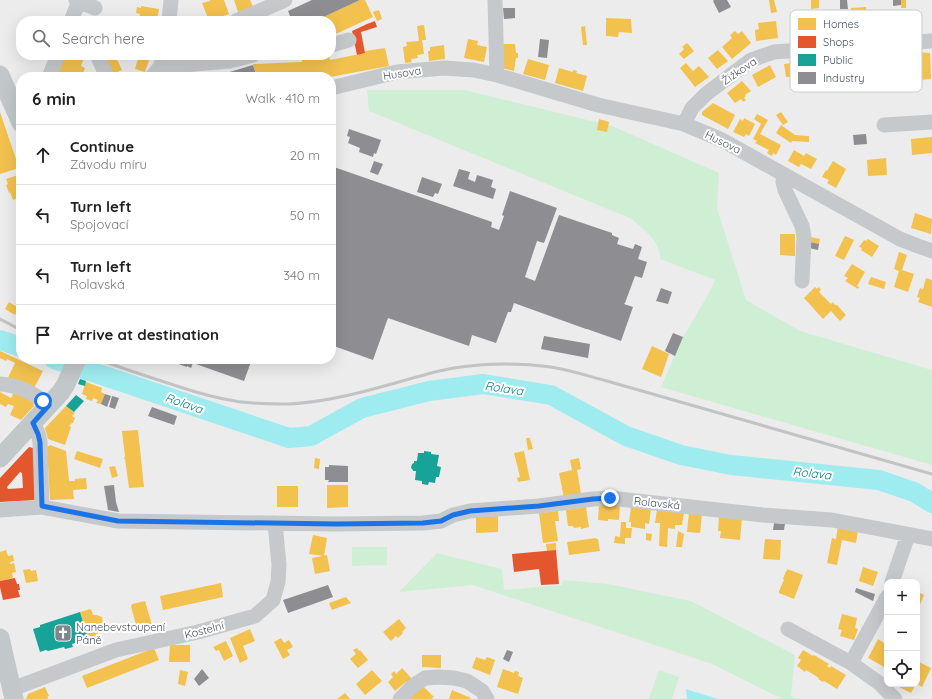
<!DOCTYPE html>
<meta charset="utf-8">
<style>
:root{--surface:#fff;--page:#f2f2f2;--text:#202124;--muted:#757577;--line:#e0e0e0}
body{margin:0;font-family:Quicksand,sans-serif;background:var(--page);color:var(--text)}
.controls{position:absolute;right:12px;bottom:12px;display:grid;overflow:hidden;border-radius:8px;box-shadow:0 4px 16px #0002}
.controls button{width:36px;height:36px;display:grid;place-items:center;padding:0;border:0;border-bottom:1px solid var(--line);background:var(--surface);color:var(--text);font:20px sans-serif}
.stop{position:absolute;width:12px;height:12px;margin:-9px;border:3px solid #1a73e8;border-radius:50%;background:#fff}
.stop.end{background:#1a73e8;border-color:#fff;box-shadow:0 1px 4px #0008}
.list{margin:0;padding:0;list-style:none}
h2{display:flex;justify-content:space-between;align-items:center;height:52px;margin:0;padding:0 16px;font-size:17px}
h2 small{font-size:13px;font-weight:400;color:var(--muted)}
.list li{display:grid;grid-template-columns:26px 1fr auto;gap:12px;align-items:center;box-sizing:border-box;height:60px;padding:0 16px;border-top:1px solid var(--line)}
.list b{display:block;font-size:15px;white-space:nowrap}
.list p{margin:0;font-size:13px;white-space:nowrap;color:var(--muted)}
.list em{font-size:13px;font-style:normal;color:var(--muted)}
.icon{flex:none;width:22px;height:22px;fill:none;stroke:currentColor;stroke-width:2;stroke-linecap:round;stroke-linejoin:round}
.map{position:relative;flex:none;width:932px;height:699px;overflow:hidden}
.search{position:absolute;background:var(--surface);box-shadow:0 4px 16px #0002;left:16px;top:16px;width:320px;height:44px;display:flex;align-items:center;gap:10px;box-sizing:border-box;padding:0 14px;border-radius:16px;color:var(--muted);font-size:15px}
.panel{position:absolute;background:var(--surface);box-shadow:0 4px 16px #0002;left:16px;top:72px;width:320px;height:292px;border-radius:16px}
.map>svg:first-child{display:block}
</style>
<div class="map">
<svg width="932" height="699" viewBox="0 0 932 699">
<rect width="100%" height="100%" fill="#edecec"/>
<!-- green -->
<path fill="#ceefd4" d="M367,90h98l147,36 107,47 -2,35 29,92 54,31 132,39v95l-216,-62 -55,-16 22,-50 25,-42 7,-15 -55,-21c2,-17 -17,-29 -28,-40l-263,-108z
M352,547h35v18l-35,1z
M437,553l65,16 2,21 58,-5 1,-5 45,4 83,17 104,54 -4,41 7,3h-16l-70,-35 -239,-79 -74,7z
M659,670l20,7 -7,22h-23z"/>
<!-- water -->
<path fill="#9fecf0" d="M686,689l32,10h-31z"/>
<!-- homes -->
<path fill="#f2c14e" d="M210,0h14l5,14 -20,7 -7,-18 8,-2z
M234,0h16l3,7 -15,5z
M360,0h5l8,17 -42,19v-15h-16z
M769,0h5l3,12 -6,1z
M811,0h8v8l-8,1z
M901,0h5v8h-5z
M141,6l18,3 -2,12h-18l1,-7 -4,-1 1,-6 4,1z
M866,7v7l16,-1v-2h7v2l7,-1 1,17 -45,3 -1,-24z
M379,10l3,9 -5,2 -4,-9z
M606,18l25,1 1,14 -13,-1 -1,5 -12,-1z
M776,21l2,17 -22,3 -1,-11 4,-1 -1,-6z
M424,25l2,15h-4l2,14 -7,1 1,3 -7,1 1,3 -7,1 -2,-16 4,-1 -1,-4 13,-1 -2,-15z
M585,26l2,19h-4l-2,-18z
M735,31l3,3 4,-3 9,12 -19,16 -10,-12 10,-9 -2,-3z
M468,39l10,2 -1,4 10,2 -3,15 -20,-4z
M687,43l7,8 -10,8 -5,-5 5,-5 -2,-2z
M501,44h14l1,9h2v5h-2l-2,13 -12,-3z
M444,45l1,14 -16,2 -1,-10h2v-4z
M385,48l4,18 -59,11h-73l-4,-13 49,-2 -1,-7h28l1,5 35,-7v-2z
M718,50l10,11 -11,8 -9,-11z
M918,52l12,1 1,26 -12,1 -1,-6 -15,1 -1,-17 16,-1z
M63,55h22l-4,11 4,2 -2,6 -4,-2 -2,5h-22z
M108,55h7l7,15 -9,4 -9,-17z
M139,55h12l-6,17 -10,-3z
M528,59l21,6 -4,15 -22,-6z
M813,60l2,15 -16,1v3l-7,1 -1,-3h-5l-2,-13z
M686,63l7,8 6,-5 10,11 -14,10 -15,-19z
M770,65l6,12 -18,10 -6,-12z
M559,68l14,4v-2l4,1 -1,2 11,3 -4,15 -28,-8z
M742,81l9,10 -6,4 1,1 -2,2 2,2 -3,2 -2,-3 -6,4 -8,-10z
M713,103l22,12 -7,14 -26,-14v-3z
M0,112l19,56 -19,6z
M781,112l7,10 -5,3 -7,-10z
M757,114l11,6 -8,14 21,11 -5,10 -3,-2 -1,3 -5,-3 2,-3 -14,-7 2,-2 -4,-2 8,-15 -7,-5z
M744,118l11,6 -6,12 -3,-2 -2,3 -11,-5 7,-13 3,2z
M599,119l10,3 -2,10 -10,-2z
M781,125l14,10 14,1v6l-17,-1 -1,2 -15,-10z
M932,137v16l-20,2 -1,-16z
M794,150l10,6 2,-3 11,6 -6,10 -10,-5 -2,3 -11,-6z
M886,158l1,17 -19,1 -1,-16z
M833,161l13,8 -10,19 -9,-5 2,-3 -7,-3 4,-7 1,1z
M21,174v23l-8,3 -3,-8 -1,1 -3,-8 2,-1 -2,-5z
M915,213l17,6 -1,15 -20,-6z
M780,234h15v22l-15,-1z
M845,236l9,4 -10,20 -9,-4z
M811,237l9,2 -1,5 -9,-2z
M868,239l11,7 -7,11 -11,-7 1,-2 -3,-1 5,-7 2,1z
M899,252l8,3 -5,15 12,4 -6,18 -14,-5 5,-16 -5,-2z
M852,264l13,8 -8,14 2,1 -1,2 -13,-8 3,-3 -4,-2z
M871,277l15,5 -2,7 -16,-5z
M926,278l6,2v27l-14,-5 2,-4 -3,-1 3,-9 3,1z
M815,287l2,2 2,-2 2,3 -2,2 12,12 2,-2 2,3h2l9,10 -6,6 -9,-10 -8,8 -19,-21z
M9,302l10,6 -4,7 -10,-6z
M652,346l17,8 -8,23 -19,-8z
M0,351l43,20 -10,19 -26,-10 8,-17 -8,-4 -1,2 -6,-3z
M86,382l16,6 -1,4 4,2 -4,10 -5,-1 2,-3 -5,-2 -1,3 -6,-2 1,-3 -5,-2z
M0,392l11,6 3,-6 19,9 1,5 -13,14 -11,-5 4,-9 -6,-2 -2,3 -6,-3z
M66,406l9,7 -3,3 3,2 -2,5h-1l-3,3 2,1 -6,18 -17,-6 -3,-11z
M138,430l6,57 -15,1 -4,-29v1l-1,-3h1l-3,-26z
M526,438h4l3,11 -5,1z
M50,445l16,6 3,30h6v-2l11,-1 1,11 -14,1 1,9 -24,1 -3,-53z
M77,451l26,8 -3,9 -26,-9z
M524,451l6,29 -12,2 -1,-4 3,-1 -6,-24z
M315,458l5,1 -1,10 -5,-1z
M579,458l2,11 -4,1 4,24 -17,4 -5,-25 13,-3 -2,-10z
M115,466l3,10 -6,2 -3,-11z
M327,485h21v22l-21,1z
M277,486h21v21h-21z
M599,504l21,2 -1,14 -11,-1v2l-10,-1z
M586,507l3,20 -8,2v-2l-7,1 -1,-2h-5l-2,-16z
M631,507l20,2 -2,15 -4,-1v6l-14,-2v-5h-2z
M657,509l27,3 -2,13h-7v4l-7,-1 -1,19 -8,-1 1,-23h-5z
M558,511l1,10h-4l3,20 -15,2 -4,-30z
M689,512l13,2 -2,19 -13,-1z
M498,516v16l-22,1v-16z
M719,516l23,2 -2,22 -20,-2 1,-7h-3z
M621,522h5v6h6l-1,10h-6v6l-11,-1 1,-7 5,1z
M838,526l20,4 -2,13 -14,-3 -5,25 -10,-2 5,-25 4,1z
M678,531l6,3 -2,13h-6z
M646,533l6,1 -1,7 -5,-1z
M313,535l14,3 -3,18 -15,-2z
M596,538v1h2l2,12 -31,4 -2,-13z
M765,539l16,1 -1,20 -17,-1z
M556,543v7l-9,1 -1,-7z
M6,550l2,6 5,-1 1,6 -4,1v2l4,-1 2,9 -4,1 1,5 -13,3v-29z
M327,555l3,16 -15,3 -3,-16z
M863,567l15,5 -5,14 -14,-5z
M30,569l1,2 5,-1 2,11 -12,2 -3,-13z
M787,569l16,6 -9,24 -15,-6v-2l5,-11 -1,-1 3,-8h1z
M221,583l2,14 -60,13 -3,-14z
M917,590l3,2v1l4,2 -7,17z
M346,597l5,6 -19,7 -3,-7z
M145,601l7,24 -15,3 -6,-21 1,-3z
M91,609l2,6h3l6,2 1,6 -1,3 -5,5 2,5 -11,3 -8,-27z
M842,614l15,4 -2,10 3,1 -4,11 -14,-4 2,-6 -4,-1z
M399,619l7,9 -4,4 1,1 -5,5 -2,-2 -5,5 -8,-9z
M250,629l5,12 -12,5 5,13 -8,4 -10,-25z
M281,638l3,5 5,-3 4,7 -6,3 3,5 -7,4 -9,-17z
M878,639l9,6 -1,23 -18,-10z
M226,641l7,15 -9,5 -5,-11 -3,1 -3,-4z
M170,645h20v17h-21z
M154,648l5,12 -72,28 -5,-12z
M357,648l2,3 1,-1 8,10 -10,8 -8,-9 6,-5 -3,-4z
M803,650l10,6 1,-1 15,9 -2,2 3,2 1,-2 15,9 -9,14 -13,-8 -1,1 -5,-3 1,-1 -13,-8 -1,2 -8,-6 4,-6 -3,-2z
M422,655h19v13l-19,-1z
M476,657l9,3 2,-3 8,3 -5,15 -18,-7z
M917,661l14,7 -9,19 -5,-3z
M402,668l11,12 -7,2 -11,9 -7,-9 5,-5 -2,-3 3,-3 2,3z
M503,669l11,4 1,-2 4,1 -1,4 5,2 -5,16 -21,-7z
M180,670l8,2 -3,14 -7,-2z
M372,670l10,11 -17,14 -9,-11z
M893,684h23l-5,9z
M422,685l12,12 -3,2h-23z
M45,687l4,9 -2,1 1,2h-22l2,-5z
M452,690l19,8 -1,1h-21z
M345,693l5,6h-13z"/>
<!-- shops -->
<path fill="#e4572e" fill-rule="evenodd" d="M375,21l2,6 -16,5 4,21 -8,2 -5,-24 15,-7z
M29,447l4,1 3,52 -36,2v-24zM20,472l2,1 1,15 -15,1 -1,-2z
M556,550l3,34 -18,1 -2,-16 -25,3 -2,-18z
M15,578l2,6h2l1,6h-2l2,7 -17,3 -3,-13v-6z"/>
<!-- public -->
<path fill="#17a398" d="M80,379l6,2 -1,5 -7,-2z
M76,395l8,6 -10,11 -8,-6z
M424,451l7,1v2l8,1 -2,11 4,1 -2,10h-3l-1,6 -6,-1 -1,3 -6,-1v-3l-7,-1 1,-9h-3v-1l-2,-2 1,-4 2,-1v-2h3l1,-8h6z
M80,612l8,27 -16,5 1,3 -8,2 -1,-2 -16,4 -2,-1 -6,2 -7,-23 7,-2v-2z"/>
<!-- industry -->
<path fill="#8d8d92" d="M312,0h48l-45,21h-23l-4,-10z
M714,0h13l4,7 -12,6 -6,-12z
M840,0h7l1,9h-8z
M893,0h8v5l-8,1z
M503,8h12v10l-11,1z
M540,39l9,1 -2,18 -9,-1z
M253,65l4,12h-44z
M349,129l32,11 -5,14 -2,-1 -1,4 -14,-5 1,-4 -12,-5 2,-6 -3,-1z
M866,134l1,10 -13,1 -1,-10z
M374,161l9,3 -5,11 -8,-3z
M331,166l161,56 -1,5 8,3 5,-14 -2,-1 8,-24 47,17 -13,35 -7,-2 -12,36 10,4 24,-66 53,18v2l7,3 -2,6 16,5 2,-5 7,3 -4,12 9,3 -5,16 -7,-2 -10,27 -1,1 9,3 -12,34 -34,-12h-1l-72,-26 -3,9h-3l-12,31 -24,-8 -3,11 -81,-28 -15,42 -42,-15z
M459,169l11,3 -2,7 7,3 2,-7 16,5 -2,7 5,2 -3,10 -40,-13z
M422,177l20,7 -4,10 -3,-1 -2,4 -16,-5z
M810,242l9,2 -1,6 -9,-2z
M661,288l11,4 -4,12 -12,-3z
M673,333l10,4 -8,19 -10,-5z
M544,336l46,8 -2,14 -47,-9z
M164,359h88l-8,22 -51,-18 -2,5 -4,-2v1z
M105,394l6,2 -4,11 -6,-3z
M112,396l7,2 -4,11 -6,-2z
M152,407l25,9 -3,9 -26,-9z
M329,465l19,1v16h-20l1,-2h-4v-13h4z
M114,485l2,17 3,10 -11,-2 -4,-24z
M774,523l11,1 -1,6h-11z
M328,585l5,12 -45,16 -5,-13z
M856,588l19,6 -2,7 -18,-9z
M507,650l6,2 -4,10 -6,-3z
M202,669l7,9 -10,8 -5,-7z"/>
<g fill="none" stroke-linecap="round" stroke-linejoin="round">
<!-- river -->
<path stroke="#9fecf0" stroke-width="20" d="M0,340l21,7
M54,359l235,79 22,-2 51,-28 67,-17 54,-7 68,11 75,41 55,19 50,10 148,15 35,12 18,11"/>
<!-- minor -->
<path stroke="#c5c9cc" stroke-width="15" d="M76,0l19,8
M495,0l2,75
M71,21l8,-20
M169,21l2,-21
M236,21l49,-21
M331,45l18,-5
M97,55l10,22
M160,67l70,-6 23,-6
M49,77l9,-22
M152,77l8,-10 4,-12
M331,88l66,-16 47,-4 29,2 24,5 101,30 86,19 38,16 178,99 18,7 14,5
M684,124l8,-16 14,-14 45,-34 23,-8 158,-11
M884,125l48,-3
M785,175l-2,7 2,8 17,36 2,11 -2,44
M0,384c19,1 35,10 49,21
M33,423l5,10 2,9 2,65
M0,510l42,-3 76,14 218,3 87,-1 18,-2 12,-6 17,-4 69,-5 54,-7 17,-1 153,17 69,5 100,19
M892,582l16,-47
M788,629l63,34 36,-66
M851,663l28,20 16,16
M12,689l104,-39 82,-18 57,-16 18,-16 5,-18 1,-17 -4,-42
M400,699l14,-14 11,-7 13,-1 16,1 13,3 15,10 5,8"/>
<!-- major -->
<path stroke="#c2c7ca" stroke-width="19" d="M0,75l21,48
M0,458l61,-66 5,-8 11,-25
M0,638l14,61"/>
<!-- rail -->
<path stroke="#c1c3c5" stroke-width="3" d="M0,319l21,11
M97,359c27,10 55,19 83,28 18,6 36,11 55,14 18,3 37,3 55,3 32,-2 63,-9 94,-18 24,-6 46,-14 70,-18 32,-5 65,-5 97,-1 19,3 37,9 56,14l325,93"/>
</g>
<g fill="none" stroke-linecap="round" stroke-linejoin="round">
<!-- route -->
<path stroke="#1a73e8" stroke-width="5" d="M43,401l6,4 -16,18 5,11 2,8 2,64 76,15 218,3 87,-1 18,-2 12,-6 17,-4 69,-5 54,-7 17,-1"/>
</g>
<!-- icons -->
<defs>
<g id="church-square" transform="scale(0.9)"><rect x="-9" y="-9" width="18" height="18" rx="4" fill="#7e888c" stroke="#fff"/><path d="M-1.2-6h2.4v3.5h3.3v2.4h-3.3V6h-2.4V-.1h-3.3v-2.4h3.3Z" fill="#fff"/></g>
</defs>
<g fill-rule="evenodd">
<use href="#church-square" x="63" y="633"/>
</g>
<g text-anchor="middle" dominant-baseline="central" stroke-width="4" stroke-linejoin="round" paint-order="stroke">
<!-- street labels -->
<g font-size="11" fill="#425259" stroke="#fff">
<text transform="translate(739 71) rotate(-34)">Žižkova</text>
<text transform="translate(402 73) rotate(-9)">Husova</text>
<text transform="translate(723 142) rotate(26)">Husova</text>
<text transform="translate(657 503) rotate(6)">Rolavská</text>
<text transform="translate(204 630) rotate(-15)">Kostelní</text>
</g>
<!-- poi labels -->
<g font-size="11" fill="#425259" stroke="#fff" text-anchor="start">
<text x="76" y="627">Nanebevstoupení<tspan x="76" dy="13">Páně</tspan></text>
</g>
<!-- water labels -->
<g font-size="12" font-style="italic" fill="#068085" stroke="#fff">
<text transform="translate(504 388) rotate(8)">Rolava</text>
<text transform="translate(184 403) rotate(19)">Rolava</text>
<text transform="translate(812 473) rotate(6)">Rolava</text>
</g>
</g>
<!-- legend -->
<rect x="790" y="10" width="132" height="82" rx="6" fill="#fff" stroke="#c6cbcd" stroke-width="1"/>
<rect x="798" y="18" width="18" height="12" fill="#f2c14e"/>
<rect x="798" y="36" width="18" height="12" fill="#e4572e"/>
<rect x="798" y="54" width="18" height="12" fill="#17a398"/>
<rect x="798" y="72" width="18" height="12" fill="#8d8d92"/>
<g font-size="11" fill="#425259">
<text x="823" y="28">Homes</text>
<text x="823" y="46">Shops</text>
<text x="823" y="64">Public</text>
<text x="823" y="82">Industry</text>
</g>
</svg>
<div class="controls">
<button>+</button>
<button>−</button>
<button><svg class="icon" aria-label="locate" viewBox="0 0 24 24"><circle cx="12" cy="12" r="6"/><path d="M12 2v4M12 18v4M2 12h4M18 12h4"/></svg></button>
</div>
<div class="stop" style="left:43px;top:401px"></div>
<div class="stop end" style="left:610px;top:498px"></div>
<div class="search"><svg class="icon" aria-label="search" viewBox="0 0 24 24"><circle cx="10" cy="10" r="6"/><path d="M15 15l6 6"/></svg>Search here</div>
<section class="panel">
<h2>6 min<small>Walk · 410 m</small></h2>
<ul class="list">
<li><svg class="icon" aria-label="ahead" viewBox="0 0 24 24"><path d="M12 20V5M6 11l6-6 6 6"/></svg><div><b>Continue</b><p>Závodu míru</p></div><em>20 m</em></li>
<li><svg class="icon" aria-label="left" viewBox="0 0 24 24"><path d="M17 20v-9H6M10 6l-5 5 5 5"/></svg><div><b>Turn left</b><p>Spojovací</p></div><em>50 m</em></li>
<li><svg class="icon" aria-label="left" viewBox="0 0 24 24"><path d="M17 20v-9H6M10 6l-5 5 5 5"/></svg><div><b>Turn left</b><p>Rolavská</p></div><em>340 m</em></li>
<li><svg class="icon" aria-label="arrive" viewBox="0 0 24 24"><path d="M6 21V4h12l-3 4 3 4H6"/></svg><div><b>Arrive at destination</b></div></li>
</ul>
</section>
</div>
